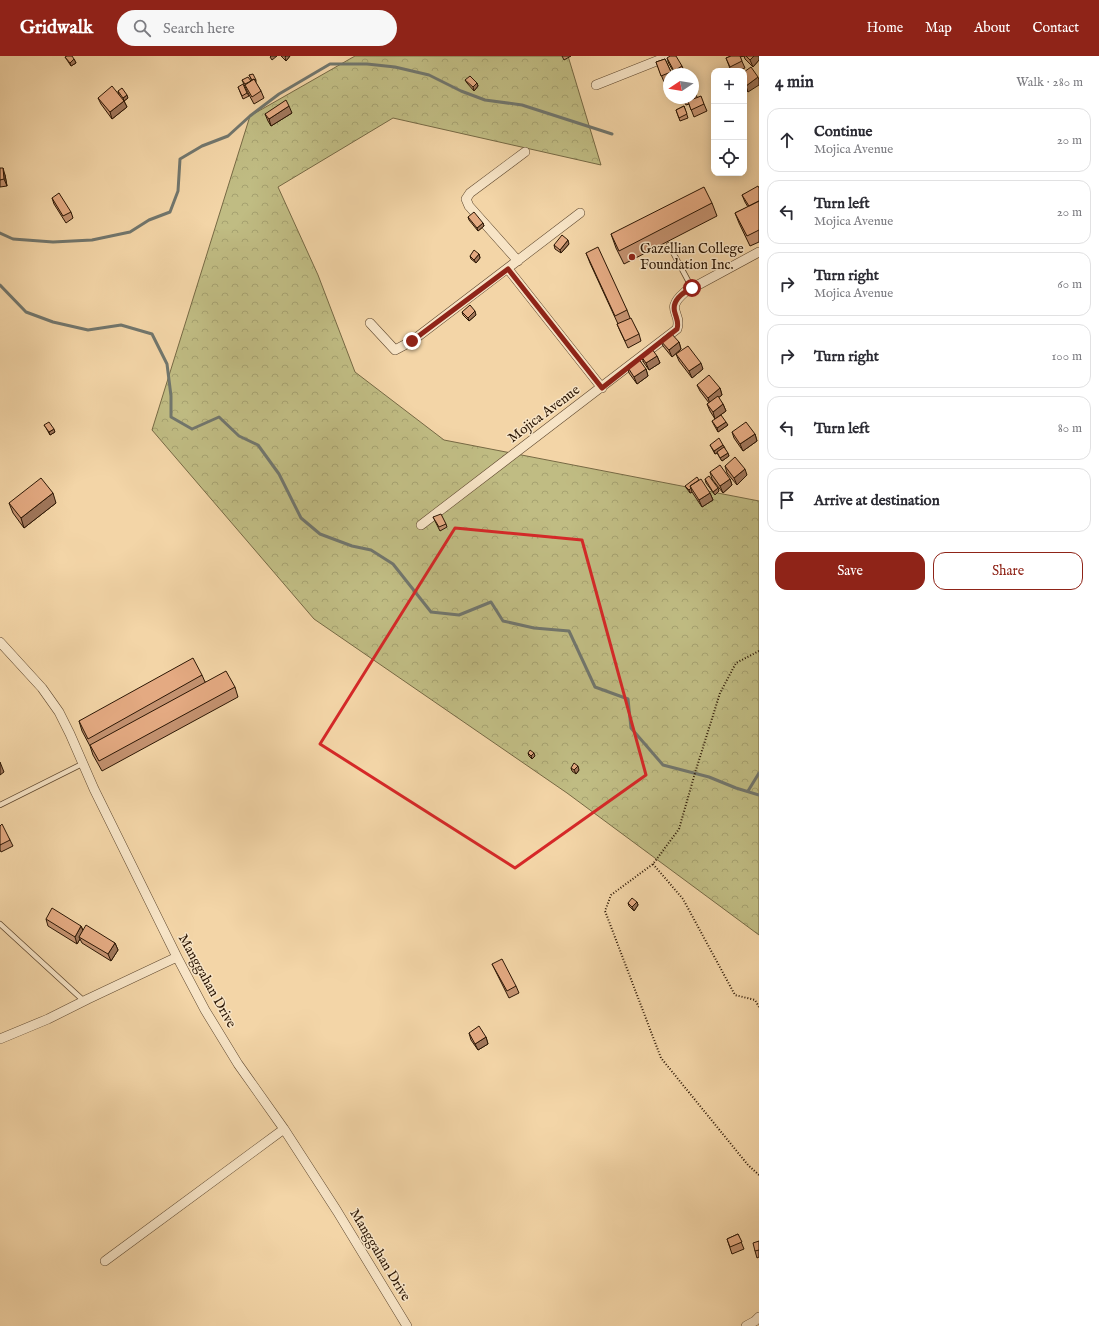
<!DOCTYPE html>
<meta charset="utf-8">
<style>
:root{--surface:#fff;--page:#f7f7f7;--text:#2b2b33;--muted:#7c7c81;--line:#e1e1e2;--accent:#8f2418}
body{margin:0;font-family:"IM FELL English",serif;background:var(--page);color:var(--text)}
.controls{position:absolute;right:12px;top:12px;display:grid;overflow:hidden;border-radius:8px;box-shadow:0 2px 10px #0003}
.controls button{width:36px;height:36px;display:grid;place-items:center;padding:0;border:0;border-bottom:1px solid var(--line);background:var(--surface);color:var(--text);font:20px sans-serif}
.compass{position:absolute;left:663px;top:12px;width:36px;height:36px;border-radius:50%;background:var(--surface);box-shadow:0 2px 10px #0003;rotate:258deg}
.stop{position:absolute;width:12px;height:12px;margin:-9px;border:3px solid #8f2418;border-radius:50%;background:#fff}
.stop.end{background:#8f2418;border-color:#fff;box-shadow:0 1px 4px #0008}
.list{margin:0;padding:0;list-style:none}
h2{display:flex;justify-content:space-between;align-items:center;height:52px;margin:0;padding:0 16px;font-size:17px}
h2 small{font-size:13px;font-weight:400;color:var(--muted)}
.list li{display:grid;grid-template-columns:26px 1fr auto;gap:12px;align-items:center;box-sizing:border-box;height:64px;margin:0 8px 8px;padding:0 8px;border:1px solid var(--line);border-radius:12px}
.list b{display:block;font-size:15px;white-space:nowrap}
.list p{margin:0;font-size:13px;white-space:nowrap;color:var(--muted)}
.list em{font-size:13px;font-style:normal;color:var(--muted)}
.actions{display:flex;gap:8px;padding:12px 16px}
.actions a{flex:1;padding:9px 0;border:1px solid var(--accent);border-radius:12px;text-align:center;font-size:14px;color:var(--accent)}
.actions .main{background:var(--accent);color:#fff}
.icon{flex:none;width:22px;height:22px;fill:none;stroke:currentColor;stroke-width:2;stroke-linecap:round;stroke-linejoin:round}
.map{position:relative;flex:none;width:759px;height:1270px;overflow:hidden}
header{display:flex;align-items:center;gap:24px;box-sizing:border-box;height:56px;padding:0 20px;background:var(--accent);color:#fff}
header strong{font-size:19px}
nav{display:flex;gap:22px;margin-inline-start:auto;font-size:14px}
.search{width:280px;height:36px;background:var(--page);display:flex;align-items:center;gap:10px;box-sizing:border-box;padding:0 14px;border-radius:22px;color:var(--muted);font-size:15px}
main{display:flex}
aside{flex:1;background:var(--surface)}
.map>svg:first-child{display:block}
</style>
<header>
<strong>Gridwalk</strong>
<div class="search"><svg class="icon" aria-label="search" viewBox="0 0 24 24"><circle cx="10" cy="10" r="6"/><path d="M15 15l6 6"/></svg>Search here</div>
<nav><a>Home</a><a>Map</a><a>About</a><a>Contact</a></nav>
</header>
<main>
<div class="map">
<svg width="759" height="1270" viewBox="0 0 759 1270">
<defs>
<pattern id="forest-crowns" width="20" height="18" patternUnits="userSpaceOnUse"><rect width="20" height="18" fill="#c0bc83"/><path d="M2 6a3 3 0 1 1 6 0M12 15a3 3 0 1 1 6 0" fill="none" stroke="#a5a170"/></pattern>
</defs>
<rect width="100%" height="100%" fill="#f3d5a7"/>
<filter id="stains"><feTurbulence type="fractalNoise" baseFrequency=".005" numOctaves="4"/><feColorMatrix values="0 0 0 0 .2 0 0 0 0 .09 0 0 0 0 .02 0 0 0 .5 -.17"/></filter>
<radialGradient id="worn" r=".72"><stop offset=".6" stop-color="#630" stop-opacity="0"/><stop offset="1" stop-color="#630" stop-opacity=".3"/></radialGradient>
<!-- forest -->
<path fill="url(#forest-crowns)" stroke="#766944" d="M355,0h213l33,109 -208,-47 -115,69 40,88 37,97 89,68 315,61v434l-192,-142 -253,-174 -162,-189 98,-314z"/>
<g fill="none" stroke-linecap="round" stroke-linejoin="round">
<!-- stream -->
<path stroke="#71766d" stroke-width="3" d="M0,177l13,6 40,3 39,-2 38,-8 19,-12 21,-8 8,-21 2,-32 22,-13 26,-10 22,-20 29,-22 51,-30h37l28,3 34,8 32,16 24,9 37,5 90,29
M0,229l26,27 27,10 35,8 33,-5 31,9 15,30 4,32v21l21,12 27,-12 20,19 19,9 21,29 22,44 19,16 32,12 19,4 22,14 38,48 28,3 32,-13 12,19 31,7 35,3 26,56 33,12 3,29 32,37 46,12 27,11 23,7
M748,735l11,-18"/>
<!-- service casing -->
<g stroke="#5d462d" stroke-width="6">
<path id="service" d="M669,189l23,43
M0,749l82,-41
M0,868l84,77"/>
</g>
<!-- minor casing -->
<g stroke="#5d462d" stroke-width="10">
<path id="minor" d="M596,29l73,-29
M518,205l-49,-55 -3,-7 4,-6 55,-41
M508,213l94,119
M370,267l25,27 17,-9 168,-128
M421,469l256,-196c6,-17 -14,-18 8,-37l74,-40
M0,586l42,46 17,24 11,22 24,55 83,168 28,53 33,54 46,65 53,82 70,115
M0,983l48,-20 40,-20 89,-42
M105,1205l179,-132
M746,1270l9,-5 4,-4"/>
</g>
<!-- path -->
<path stroke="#2b1604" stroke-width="2" stroke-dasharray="1 2" stroke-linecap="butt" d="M759,595l-23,12 -16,30 -25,80 -16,56 -26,35 -42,31 -6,16 56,147 87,107 11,10
M653,808l30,35 52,96 20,5 4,7"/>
<!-- service -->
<use href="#service" stroke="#f7e4c6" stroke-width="4.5"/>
<!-- minor -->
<use href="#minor" stroke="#f7e4c6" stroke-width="9"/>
</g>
<!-- wall -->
<path fill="#c49270" stroke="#2b1604" d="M281,0h9l-4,5z
M562,0h9l-7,4z
M731,0h28v4l-6,7 -8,-8 -1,-3 -4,1 5,11 -8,3h-6l-5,-13z
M65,1l9,2 2,4 -5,3z
M667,2l15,8 3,7 -2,1h-8l-6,-10z
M665,3l7,15h-3v6l-5,2 -8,-20z
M744,16l4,20 -4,-6z
M249,19l7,5v3l5,8 3,7 -10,6 -7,-13 -5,-11 9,1h1z
M465,24l12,3 1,3 -4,5 -7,-8z
M238,31l9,6 2,3 -6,3z
M693,32l4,9 7,7 3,7 -13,6 -5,-13 -3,1 -4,-7h11z
M118,35l10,7 -4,3 3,6 -15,12 -11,-15 -3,-6 21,-3z
M684,50l4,12 -8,3 -4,-11z
M292,57l-21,13 -3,-5 -3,-7z
M0,112l5,7 2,11 -7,1z
M759,132v54l-9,4 -11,-23 -4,-10 13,-6 -3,-5 -3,-7z
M52,142l19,14 2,6 -7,5 -12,-19z
M712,147l5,13 -93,48 -8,-16 -5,-14z
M468,161l15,6 1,3 -6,5 -9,-11z
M569,188l-8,9 -6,-4 -1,-4z
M586,197l41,57 3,8 9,16 2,7 -13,7 -8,-17 -3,-7h1l-28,-61z
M479,198l1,4 -4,5 -5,-4 -1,-3z
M462,256l14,3 -7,6 -6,-6z
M660,284l19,2 2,7 -9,8 -9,-11z
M676,298l27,15 -11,9 -13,-17z
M641,300h16l3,7 -11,7 -5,-7z
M627,310l19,3 2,7 -11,8 -8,-11z
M697,329l23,3 2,7 -4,3 5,6 3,7 -11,8 -5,-8 -3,-7 2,-1 -9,-12z
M712,365l16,4 -10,7 -4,-7z
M44,369l11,7 -5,3 -4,-7z
M732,376l23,2 2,7 -14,10 -9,-13z
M710,389h13l6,11 -7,5 -5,-8 -2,1z
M725,410l22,9 -10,10 -10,-12z
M710,416l20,7 2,6 -9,8 -11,-14z
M705,423l14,12 -4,4 -9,-12z
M685,430l25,7 3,7 -11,7 -10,-15 -2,1 -3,-4z
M9,447h47l-32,25 -11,-15z
M433,461l13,7 1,3 -7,4z
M202,619l3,7 30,5 3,10 -136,74 -9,-16 -3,-9 -8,-15 -3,-10z
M528,697l7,3 -3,3 -3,-3z
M571,712l8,2 -3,4 -4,-3z
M0,770l10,14 3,6 -12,6 -1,-2z
M637,846l1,3 -4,6 -5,-5 -1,-3z
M46,863l35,7 2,4 32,13 3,7 -7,11 -29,-18 -2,-4 -3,5 -29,-18z
M492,908l24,22 3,7 -10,5z
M469,977l17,4 2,7 -10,6 -7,-10z
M738,1178l6,15 -12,5 -5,-15z
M759,1185v16l-2,1 -2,-7z"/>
<!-- shaded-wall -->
<path fill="#a0775b" stroke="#2b1604" d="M271,0h6l-5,4 -2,-3z
M286,0h4l-4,5 -1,-4z
M754,0h5v4l-6,7 -3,-7z
M74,3l2,4 -5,3 -1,-3z
M758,21l1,3v5l-11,7 -2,-6z
M477,27l1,3 -4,5 -1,-4z
M127,39l1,3 -4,3 3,6 -15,12 -2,-7 14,-11 -1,-3z
M289,50l3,7 -21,13 -2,-7z
M3,112l2,7 2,11 -3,-7z
M483,167l1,3 -6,5 -1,-3z
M568,184l1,4 -8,9 -1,-3z
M479,198l1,4 -4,5 -2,-3z
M475,255l1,4 -7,6 -1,-3z
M679,286l2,7 -9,8 -3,-7z
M657,300l3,7 -11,7 -3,-7z
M701,307l2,6 -11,9 -3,-7z
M646,313l2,7 -11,8 -3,-7z
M720,332l2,7 -12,9 -2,-6z
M723,348l3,7 -11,8 -2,-7z
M726,366l2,3 -10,7 -1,-4z
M54,373l1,3 -5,3 -1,-3z
M755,378l2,7 -14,10 -3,-7z
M723,389l2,3 -10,6 -1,-3z
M728,397l1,3 -7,5 -2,-3z
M745,413l2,6 -10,10 -3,-7z
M730,423l2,6 -9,8 -3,-7z
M691,432l1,4 -2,1 -1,-3z
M718,432l1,3 -4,4 -2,-3z
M53,437l3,10 -32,25 -3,-10z
M710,437l3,7 -11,7 -3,-7z
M534,697l1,3 -3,3 -1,-3z
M0,706l4,10 -4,3z
M578,710l1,4 -3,4 -2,-4z
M637,846l1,3 -4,6 -2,-4z
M81,870l3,7 -5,4 1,2 -3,5 -2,-7z
M115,887l3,7 -7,11 -3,-7z
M486,981l2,7 -10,6 -3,-6z"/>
<!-- building -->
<path fill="#e4aa82" stroke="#2b1604" d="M67,0h5l2,3 -4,4 -5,-6z
M670,0h6l6,10 -8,5 -7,-13z
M731,0h9l2,5 -12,6 -4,-9z
M746,0h8l-4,4z
M665,3l6,13 -10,4 -5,-14z
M751,11l7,10 -12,9 -2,-3v-11z
M253,18l3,6h-1l-1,-1 -2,1 -3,-5z
M470,20l7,7 -4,4 -8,-7z
M248,21l3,4 -6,3 -3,-4z
M254,23l7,12 -9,6 -7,-12z
M243,28l4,9 -5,3 -4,-9z
M112,30l12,15 -14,11 -12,-14z
M122,32l5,7 -4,3 -5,-7z
M693,32l2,5 -2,1z
M701,40l3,8 -13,6 -3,-9z
M286,44l3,6 -20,13 -4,-5z
M684,50l3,8 -8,4 -3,-8z
M0,112h3l1,11 -4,1z
M758,130l1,2v13l-10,5 -7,-11z
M704,131l8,16 -93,48 -8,-17z
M59,137l12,19 -8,4 -11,-18z
M759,145v29l-12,6 -12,-23z
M474,156l9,11 -6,5 -9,-11z
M562,179l6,5 -8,10 -6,-5z
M598,191l29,63 -12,6 -29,-63z
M474,194l5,4 -5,6 -4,-4z
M470,249l5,6 -7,7 -6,-6z
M631,262l8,16 -14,7 -8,-17z
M670,276l9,10 -10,8 -9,-10z
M688,290l13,17 -12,8 -13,-17z
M652,293l5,7 -11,7 -5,-7z
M638,302l8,11 -12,8 -7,-11z
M709,319l11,13 -12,10 -11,-13z
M718,340l5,8 -10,8 -6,-8z
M721,359l5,7 -9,6 -5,-7z
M49,366l5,7 -5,3 -5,-7z
M746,366l9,12 -15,10 -8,-12z
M719,382l4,7 -9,6 -4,-6z
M724,391l4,6 -8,5 -3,-6z
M735,401l10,12 -11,9 -9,-12z
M720,409l10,14 -10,7 -10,-14z
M709,420l9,12 -5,4 -8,-13z
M697,421l2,3 -9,6 1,2 -2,2 -4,-4z
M41,422l12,15 -32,25 -12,-15z
M701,423l9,14 -11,7 -9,-14z
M441,458l5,10 -7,3 -6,-10z
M193,602l9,17 -114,64 -9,-18z
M226,615l9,16 -136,74 -9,-16z
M530,694l4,3 -3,3 -3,-3z
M574,707l4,3 -4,4 -3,-2z
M2,768l8,16 -10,5v-19z
M632,842l5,4 -5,5 -4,-4z
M52,852l29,18 -6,11 -29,-18z
M86,869l29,18 -7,11 -29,-17z
M502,903l14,27 -9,5 -15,-27z
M479,970l7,11 -11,7 -6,-11z
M738,1178l4,8 -12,5 -3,-8z
M759,1185v9l-4,1 -2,-8z"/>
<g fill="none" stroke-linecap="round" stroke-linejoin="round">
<!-- route -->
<path stroke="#8f2418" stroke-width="5" d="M412,285l96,-72 94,119 75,-59c2,-6 0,-9 -2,-16 -4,-12 7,-20 17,-25"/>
</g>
<!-- marked area -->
<path fill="none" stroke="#d62828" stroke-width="3" stroke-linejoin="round" d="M455,472l127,12 64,235 -131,93 -195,-124z"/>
<!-- markers -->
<circle fill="#8f2418" stroke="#f7e4c6" stroke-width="1.5" cx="632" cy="201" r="4"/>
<g text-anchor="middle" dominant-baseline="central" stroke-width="3" stroke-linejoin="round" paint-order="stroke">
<!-- poi labels -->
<g font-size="14" fill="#2b1604" stroke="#f7e4c6" text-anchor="start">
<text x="640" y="193">Gazellian College<tspan x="640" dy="16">Foundation Inc.</tspan></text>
</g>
<!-- street labels -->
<g font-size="14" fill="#2b1604" stroke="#f7e4c6">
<text transform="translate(544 358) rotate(-37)">Mojica Avenue</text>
<text transform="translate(207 925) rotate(61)">Manggahan Drive</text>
<text transform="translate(380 1199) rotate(59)">Manggahan Drive</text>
</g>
</g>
<rect width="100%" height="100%" filter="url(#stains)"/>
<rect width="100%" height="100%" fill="url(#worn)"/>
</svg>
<div class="controls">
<button>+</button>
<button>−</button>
<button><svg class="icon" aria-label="locate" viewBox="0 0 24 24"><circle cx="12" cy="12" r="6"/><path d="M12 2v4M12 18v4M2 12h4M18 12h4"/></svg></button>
</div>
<svg class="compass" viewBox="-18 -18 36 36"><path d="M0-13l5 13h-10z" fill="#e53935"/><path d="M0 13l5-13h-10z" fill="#7c7c81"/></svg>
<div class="stop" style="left:692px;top:232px"></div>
<div class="stop end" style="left:412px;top:285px"></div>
</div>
<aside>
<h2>4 min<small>Walk · 280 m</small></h2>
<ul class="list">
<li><svg class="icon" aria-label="ahead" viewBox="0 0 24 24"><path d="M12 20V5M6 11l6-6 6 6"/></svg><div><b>Continue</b><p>Mojica Avenue</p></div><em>20 m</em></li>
<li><svg class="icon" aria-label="left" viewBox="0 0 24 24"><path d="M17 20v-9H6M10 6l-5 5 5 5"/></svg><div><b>Turn left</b><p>Mojica Avenue</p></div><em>20 m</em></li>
<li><svg class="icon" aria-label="right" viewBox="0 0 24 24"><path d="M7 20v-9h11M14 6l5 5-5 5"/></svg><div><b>Turn right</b><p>Mojica Avenue</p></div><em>60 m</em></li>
<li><svg class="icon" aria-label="right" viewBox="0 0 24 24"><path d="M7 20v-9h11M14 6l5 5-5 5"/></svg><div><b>Turn right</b></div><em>100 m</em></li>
<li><svg class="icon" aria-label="left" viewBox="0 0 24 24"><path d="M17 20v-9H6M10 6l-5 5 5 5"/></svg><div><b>Turn left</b></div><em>80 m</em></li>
<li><svg class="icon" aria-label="arrive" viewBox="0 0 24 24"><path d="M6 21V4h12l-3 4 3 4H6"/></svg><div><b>Arrive at destination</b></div></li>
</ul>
<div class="actions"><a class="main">Save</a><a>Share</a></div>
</aside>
</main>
